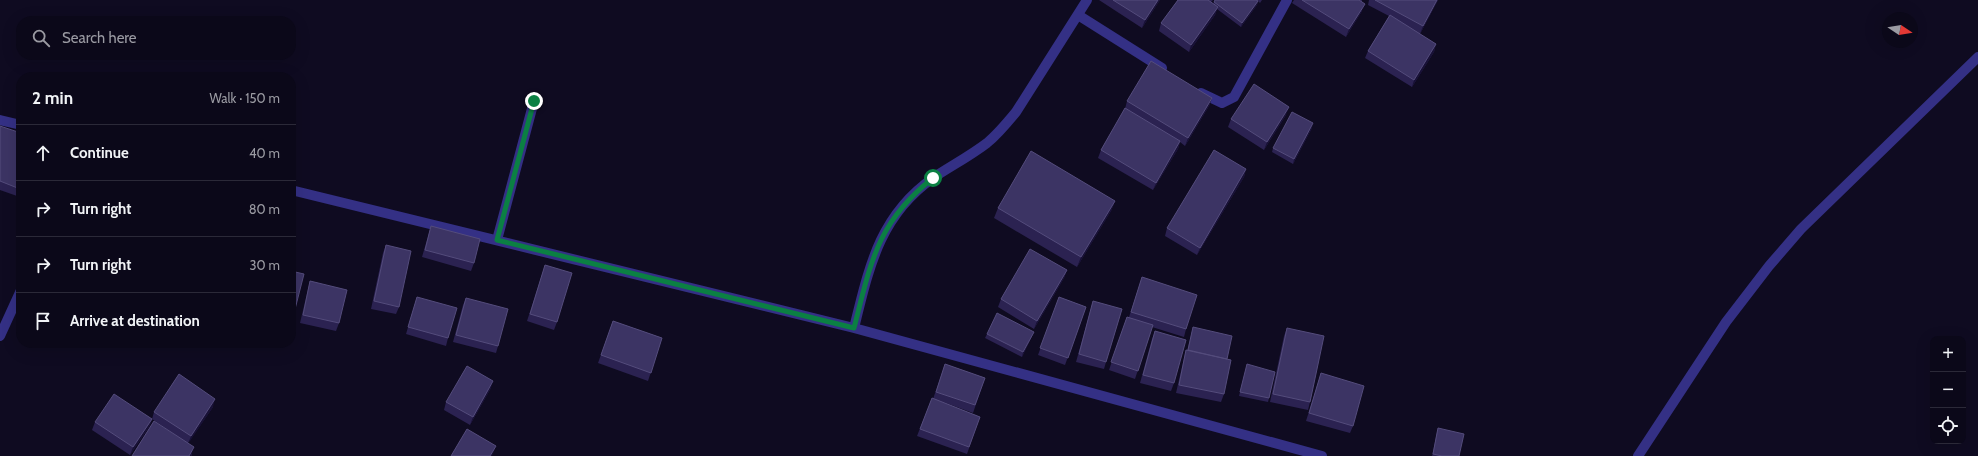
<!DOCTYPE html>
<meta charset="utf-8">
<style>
:root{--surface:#0b0819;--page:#191626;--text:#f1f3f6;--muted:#9a9aa2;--line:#2b2938}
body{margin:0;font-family:Cabin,sans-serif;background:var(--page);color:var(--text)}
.controls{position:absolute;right:12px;bottom:12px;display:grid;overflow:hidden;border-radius:8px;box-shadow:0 4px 16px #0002}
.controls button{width:36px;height:36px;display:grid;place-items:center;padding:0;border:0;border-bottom:1px solid var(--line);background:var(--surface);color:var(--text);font:20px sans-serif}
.compass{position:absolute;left:1882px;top:12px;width:36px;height:36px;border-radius:50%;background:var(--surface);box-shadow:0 4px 16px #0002;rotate:102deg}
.stop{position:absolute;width:12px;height:12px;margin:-9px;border:3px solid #0b8043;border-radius:50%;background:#fff}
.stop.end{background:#0b8043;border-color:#fff;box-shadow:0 1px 4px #0008}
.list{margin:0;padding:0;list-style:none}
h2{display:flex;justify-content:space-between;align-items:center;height:52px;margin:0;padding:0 16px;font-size:17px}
h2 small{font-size:13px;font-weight:400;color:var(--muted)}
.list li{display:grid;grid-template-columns:26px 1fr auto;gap:12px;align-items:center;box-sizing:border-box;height:56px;padding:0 16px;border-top:1px solid var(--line)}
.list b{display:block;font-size:15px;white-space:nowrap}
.list em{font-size:13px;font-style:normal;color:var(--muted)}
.icon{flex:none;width:22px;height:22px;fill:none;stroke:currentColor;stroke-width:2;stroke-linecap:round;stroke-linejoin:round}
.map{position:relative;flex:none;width:1978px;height:456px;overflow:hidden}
.search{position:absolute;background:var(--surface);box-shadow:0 4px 16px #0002;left:16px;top:16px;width:280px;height:44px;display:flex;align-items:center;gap:10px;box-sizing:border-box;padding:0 14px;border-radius:16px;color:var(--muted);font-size:15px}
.panel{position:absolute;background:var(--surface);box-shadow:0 4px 16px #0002;left:16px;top:72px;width:280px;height:276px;border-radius:16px}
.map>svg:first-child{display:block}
</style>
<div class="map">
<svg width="1978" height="456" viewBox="0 0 1978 456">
<rect width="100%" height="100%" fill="#0f0b21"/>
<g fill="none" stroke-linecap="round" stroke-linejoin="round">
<!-- minor -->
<path stroke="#343085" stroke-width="10" d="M1078,15l84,53
M1201,93l21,10 12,-6 53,-97
M0,120l21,5
M291,190l563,138 468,128
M497,240l37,-139
M854,328c15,-60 25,-112 79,-150 18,-12 37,-22 54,-35 11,-9 20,-20 29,-31l71,-112
M0,336l21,-46
M1638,456l88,-134 43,-56 32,-37 177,-172"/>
</g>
<!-- wall -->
<path fill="#2b2251" d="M1099,0h61l-18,28z
M1178,0h35l-2,2 2,2 2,-4h47l-2,3 -2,-2 -1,4 -16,22 -24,-18 -2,6 -26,37 -30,-21 2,-8z
M1294,0h68v11l-16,26 -54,-34z
M1369,0h69l-18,34 -7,-4 23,14 -2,8 -22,35 -47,-29 3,-7 21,-35 -21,-11z
M1212,98l-3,8 -24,40 -5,-4 -2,7 -25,41 -55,-32 3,-8 24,-41 2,-8z
M1286,115l-22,35 -36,-23 3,-8z
M0,126l21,60 -4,10 -17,-6z
M1312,128l-19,36 -21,-12 1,-4z
M1246,169l-2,8 -47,78 -32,-19 2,-8z
M1115,201l-4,10 -34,56 -83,-49 4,-10z
M431,226l43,37 -3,8 -49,-14z
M386,245l13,62 -3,7 -25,-5 12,-56z
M545,265l12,57 -3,8 -27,-9z
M1067,270l-3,8 -30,51 -36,-22 3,-8z
M291,271l2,46 -2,7z
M1142,277l44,52 -2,8 -32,-10 -17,52 -26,-9 18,-53h2z
M310,281l29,42 -3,8 -36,-8 8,-34z
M417,297l31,41 -2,8 -40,-12z
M1059,297l27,10 -21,58 -27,-10z
M466,298l32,48 -2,7 -43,-11 10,-37z
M1093,301l13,61 -2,7 -28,-7 15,-54z
M613,321l49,17 -14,43 -50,-18z
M1193,327l34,32 -3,35 -3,8 -45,-9 8,-35 2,-8 1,1z
M1287,328l23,74 -2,8 -38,-8 14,-66z
M1155,331l19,52 -3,8 -31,-8 12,-44z
M1034,332l-12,25 -37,-19 2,-4z
M945,364l40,14 -12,35 -30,-11 37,15 -13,37 -50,-18 15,-38 1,1z
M1247,364l22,34 -1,4 -29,-6z
M1321,373l32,53 -3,7 -44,-12z
M491,388l-21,37 -26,-15 2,-8z
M213,407l-25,36 4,12 -1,1h-59l46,-19 -26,-18 -3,8 -19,28 -38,-25 3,-8 57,-3 2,-7z
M1438,428l21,28h-27l5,-24z"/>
<!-- shaded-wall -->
<path fill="#181136" d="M1158,0h2l-18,28 3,-8z
M1437,0h1l-18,34 3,-8z
M1258,1l-1,4 -16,22 1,-4z
M1365,4l-3,7 -16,26 3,-8z
M1218,7l-3,8 -26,37 2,-7z
M1436,44l-2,8 -22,35 2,-7z
M1212,98l-3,8 -24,40 3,-8z
M1289,107l-3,8 -22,35 3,-8z
M1313,123l-1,5 -19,36 1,-5z
M1180,141l-2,8 -25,41 3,-7z
M1246,169l-2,8 -47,78 3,-7z
M1115,201l-4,10 -34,56 4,-10z
M1067,270l-3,8 -30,51 3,-8z
M1034,332l-2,4 -10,21 1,-5z
M493,381l-2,7 -21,37 3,-8z
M215,399l-2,8 -25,37 3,-8z
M152,419l-3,8 -19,28 3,-8z
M496,446l-4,10h-2z
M194,447l-3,9h-2z"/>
<!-- building -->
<path fill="#3c3464" stroke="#544c7c" d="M1113,0h45l-13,20z
M1178,0h30l10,7 -27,38 -30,-22z
M1215,0h41l2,1 -16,22 -28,-21z
M1302,0h57l6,4 -16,25z
M1375,0h62l-14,26z
M1390,15l46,29 -22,36 -46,-29z
M1151,61l61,37 -24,40 -61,-37z
M1254,84l35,23 -22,35 -36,-23z
M1125,108l55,33 -24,42 -55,-33z
M1292,112l21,11 -19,36 -21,-11z
M0,126l21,7v53l-1,3 -20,-8z
M1214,150l32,19 -46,79 -33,-20z
M1031,151l84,50 -34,56 -83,-49z
M431,226l49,13 -6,24 -49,-13z
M386,245l25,6 -12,56 -25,-6z
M1030,249l37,21 -30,51 -36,-22z
M545,265l27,8 -15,49 -27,-8z
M291,271l13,3 -11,43h-2z
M1142,277l55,18 -11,34 -55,-17z
M310,281l37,9 -8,33 -36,-8z
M417,297l40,11 -9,30 -40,-11z
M1059,297l27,10 -18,51 -28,-10z
M466,298l42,11 -10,37 -42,-11z
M1093,301l29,8 -16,53 -27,-8z
M997,313l37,19 -11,20 -36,-18z
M1127,317l26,8 -15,46 -27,-9z
M613,321l49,17 -11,35 -50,-18z
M1193,327l39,9 -5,23 -39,-9z
M1287,328l37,8 -14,66 -37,-8z
M1155,331l31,9 -12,43 -31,-8z
M1186,350l45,10 -7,34 -45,-9z
M945,364l40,14 -10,27 -39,-13z
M1247,364l28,8 -6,26 -29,-6z
M467,366l26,15 -20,36 -27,-15z
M1321,373l43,13 -11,40 -44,-13z
M179,374l36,25 -24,37 -37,-24z
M114,394l38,25 -19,28 -38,-25z
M932,398l48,19 -11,30 -49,-18z
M154,421l40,26 -5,9h-57z
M1438,428l26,6 -5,22h-17l-9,-2z
M467,429l29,17 -6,10h-39z"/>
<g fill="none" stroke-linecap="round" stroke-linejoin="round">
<!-- route -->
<path stroke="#0b8043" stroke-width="5" d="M534,101l-37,139 357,88c17,-66 23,-106 79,-150"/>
</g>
</svg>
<div class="controls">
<button>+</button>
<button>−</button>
<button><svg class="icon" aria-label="locate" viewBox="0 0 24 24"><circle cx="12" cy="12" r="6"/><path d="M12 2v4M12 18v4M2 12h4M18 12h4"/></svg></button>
</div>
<svg class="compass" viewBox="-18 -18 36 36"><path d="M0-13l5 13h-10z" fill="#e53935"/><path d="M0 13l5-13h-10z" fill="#9a9aa2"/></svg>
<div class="stop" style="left:933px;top:178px"></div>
<div class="stop end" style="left:534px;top:101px"></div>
<div class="search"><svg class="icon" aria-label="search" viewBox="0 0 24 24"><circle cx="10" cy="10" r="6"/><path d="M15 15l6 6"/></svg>Search here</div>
<section class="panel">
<h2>2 min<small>Walk · 150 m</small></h2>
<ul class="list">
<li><svg class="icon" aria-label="ahead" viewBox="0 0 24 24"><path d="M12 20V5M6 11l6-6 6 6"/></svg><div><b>Continue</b></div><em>40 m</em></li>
<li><svg class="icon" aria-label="right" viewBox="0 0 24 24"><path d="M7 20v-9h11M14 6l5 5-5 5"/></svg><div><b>Turn right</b></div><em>80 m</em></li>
<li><svg class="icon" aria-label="right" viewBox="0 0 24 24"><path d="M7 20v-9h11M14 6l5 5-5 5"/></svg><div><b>Turn right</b></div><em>30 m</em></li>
<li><svg class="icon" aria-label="arrive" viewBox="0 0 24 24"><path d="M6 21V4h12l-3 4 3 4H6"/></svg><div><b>Arrive at destination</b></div></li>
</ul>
</section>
</div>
